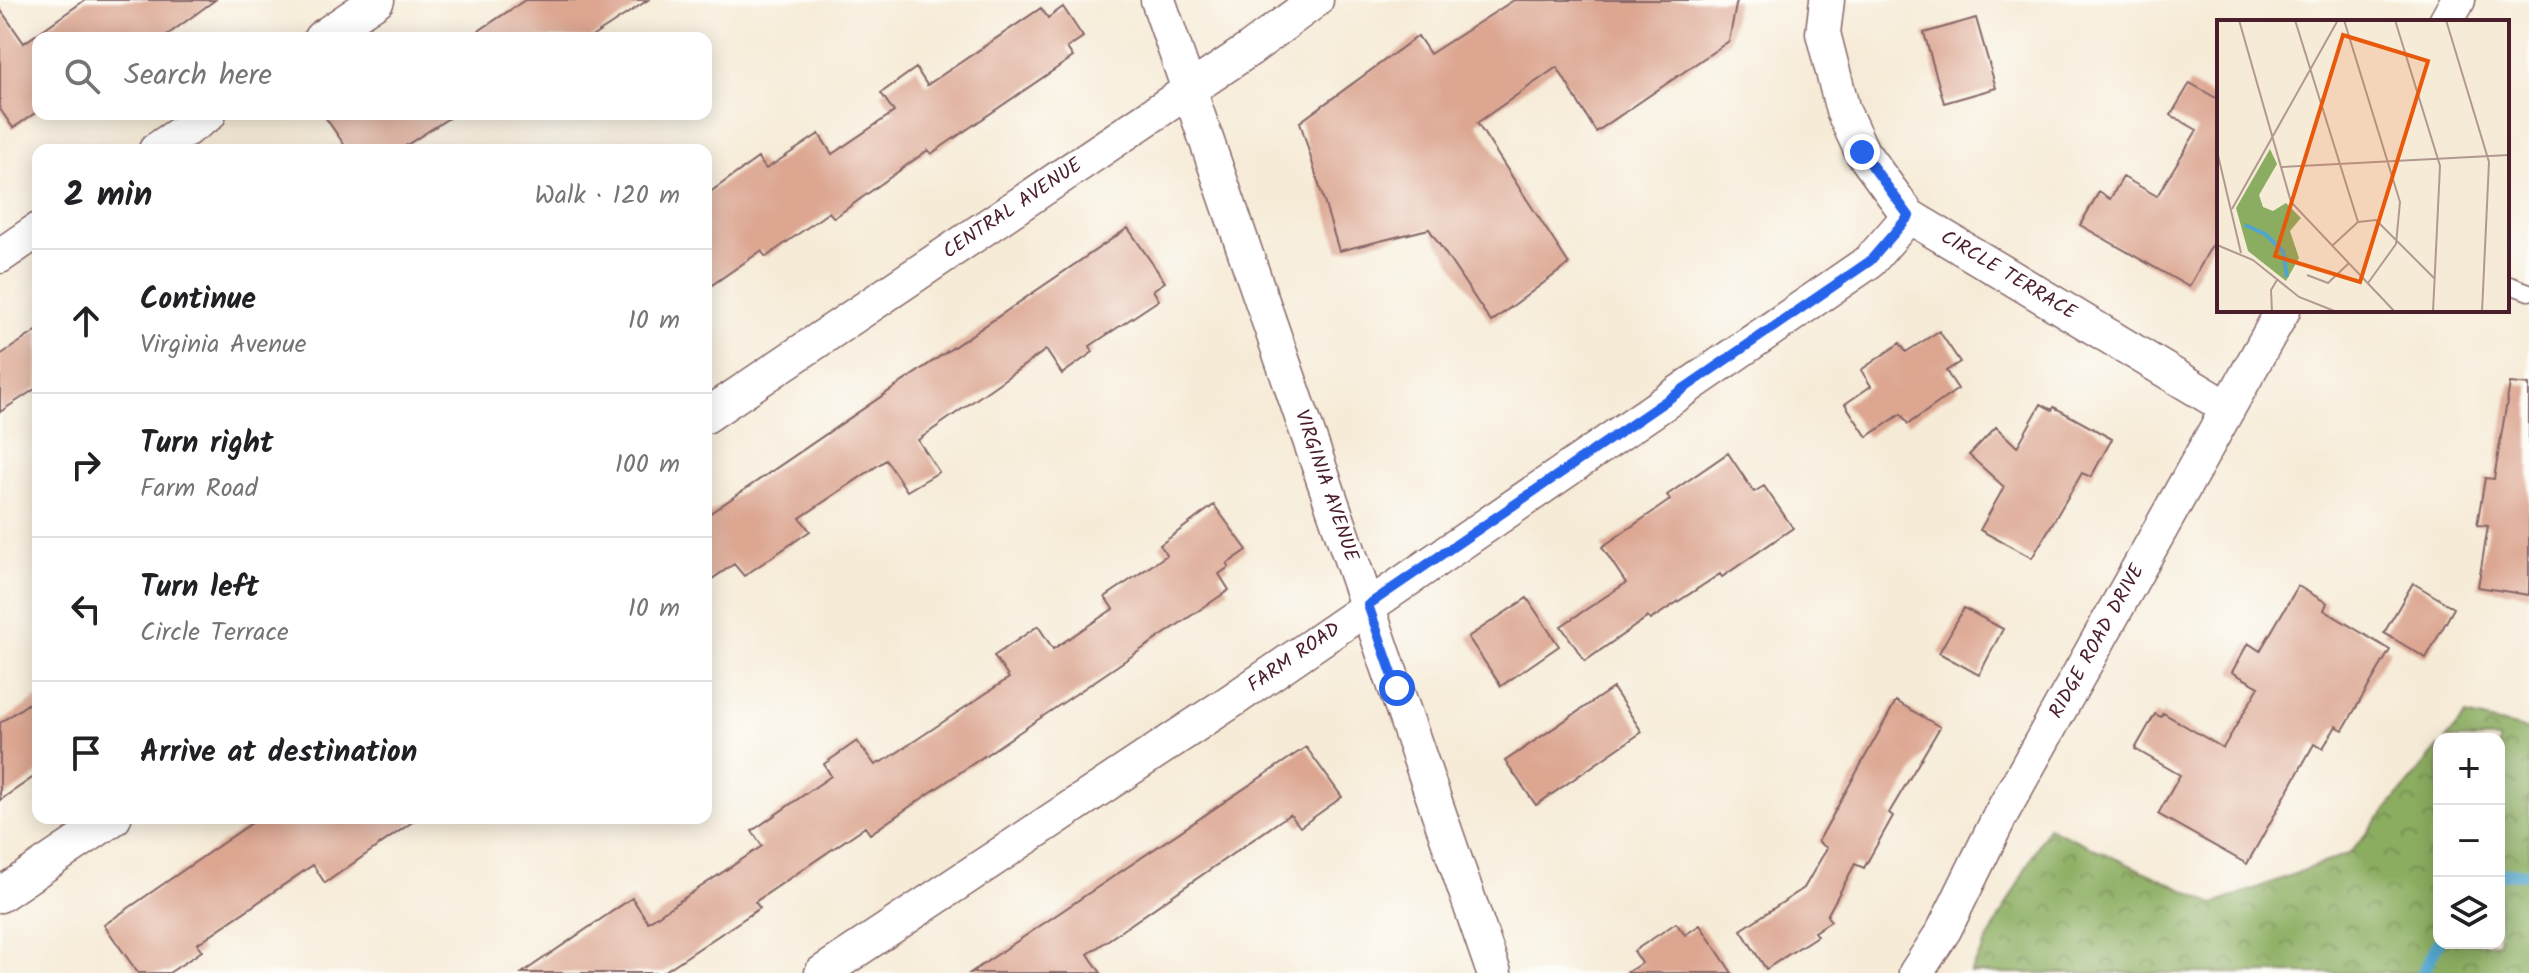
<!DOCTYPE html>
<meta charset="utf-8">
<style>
:root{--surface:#fff;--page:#f6f6f6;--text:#202124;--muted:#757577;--line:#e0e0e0}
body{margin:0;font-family:Kalam,sans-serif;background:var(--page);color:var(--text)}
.controls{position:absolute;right:24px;bottom:24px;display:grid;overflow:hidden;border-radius:16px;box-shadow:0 4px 20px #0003}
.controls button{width:72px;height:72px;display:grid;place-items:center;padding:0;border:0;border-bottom:2px solid var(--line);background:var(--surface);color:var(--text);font:40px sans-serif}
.stop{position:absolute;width:24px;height:24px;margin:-18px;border:6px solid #2563eb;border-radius:50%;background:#fff}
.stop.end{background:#2563eb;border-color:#fff;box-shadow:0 2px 8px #0008}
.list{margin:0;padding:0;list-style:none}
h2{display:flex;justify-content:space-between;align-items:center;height:104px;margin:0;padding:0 32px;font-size:34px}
h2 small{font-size:26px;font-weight:400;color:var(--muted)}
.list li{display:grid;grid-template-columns:52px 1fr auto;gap:24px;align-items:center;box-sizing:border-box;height:144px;padding:0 32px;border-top:2px solid var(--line)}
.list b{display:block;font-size:30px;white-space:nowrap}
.list p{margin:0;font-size:26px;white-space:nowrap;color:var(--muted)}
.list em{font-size:26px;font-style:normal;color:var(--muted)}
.icon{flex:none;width:44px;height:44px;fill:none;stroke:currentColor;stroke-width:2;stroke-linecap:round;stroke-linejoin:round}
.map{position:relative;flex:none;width:2529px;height:973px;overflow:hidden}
.search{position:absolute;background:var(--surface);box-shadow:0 4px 20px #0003;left:32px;top:32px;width:680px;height:88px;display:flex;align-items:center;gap:20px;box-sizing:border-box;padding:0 28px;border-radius:16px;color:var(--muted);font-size:30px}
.panel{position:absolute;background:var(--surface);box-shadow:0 4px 20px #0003;left:32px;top:144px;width:680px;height:680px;border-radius:16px}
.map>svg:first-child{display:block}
</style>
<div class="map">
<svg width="2529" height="973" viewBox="0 0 2529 973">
<defs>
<pattern id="forest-crowns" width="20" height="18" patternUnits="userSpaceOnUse" patternTransform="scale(2)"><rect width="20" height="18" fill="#8bad61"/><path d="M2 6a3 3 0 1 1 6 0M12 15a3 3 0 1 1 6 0" fill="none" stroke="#748c50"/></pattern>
</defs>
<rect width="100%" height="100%" fill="#fdfcf7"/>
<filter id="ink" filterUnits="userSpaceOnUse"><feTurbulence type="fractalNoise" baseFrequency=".0125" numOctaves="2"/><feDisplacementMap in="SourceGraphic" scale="16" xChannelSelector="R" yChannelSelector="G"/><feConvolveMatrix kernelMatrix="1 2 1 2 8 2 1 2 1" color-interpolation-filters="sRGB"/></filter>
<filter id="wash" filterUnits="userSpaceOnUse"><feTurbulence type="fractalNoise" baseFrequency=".006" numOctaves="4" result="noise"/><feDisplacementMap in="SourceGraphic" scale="32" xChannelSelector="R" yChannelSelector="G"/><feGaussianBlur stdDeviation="1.8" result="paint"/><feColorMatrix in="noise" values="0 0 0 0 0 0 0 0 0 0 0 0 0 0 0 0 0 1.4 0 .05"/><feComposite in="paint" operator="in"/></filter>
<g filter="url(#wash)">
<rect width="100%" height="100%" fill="#f6ebd7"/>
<!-- forest -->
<path fill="url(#forest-crowns)" stroke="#6a6646" stroke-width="2" d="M2466,715l63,15v243h-559l78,-146 166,77 136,-51 89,-106v196h60v-204h-53z"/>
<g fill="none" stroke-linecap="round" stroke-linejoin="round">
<!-- stream -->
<path stroke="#51a5cd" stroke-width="12" d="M2499,874l30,-1
M2423,973l16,-32"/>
</g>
<g id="blocks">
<!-- building -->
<path fill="#dca691" d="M85,0h130l-52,38h-125v73l-25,17 -13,-19v-100l24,34z
M525,0h123l-58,38h-122z
M1514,0h223l-8,41 -133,91 -39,-65 -80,56 92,141 -78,58 -62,-93 -90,22 -39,-129 118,-86 12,18z
M1063,7l20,30 -16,11 6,9 -142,97 -3,-4 -94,68 -5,-6 -63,45 -5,-6 -55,38v-94l52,-37 8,11 53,-35 13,20 62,-42 -13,-19 35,-25 11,17 114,-77 7,10z
M1976,18l20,70 -52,15 -20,-70z
M2190,83l26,15 3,-5v139l-30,55 -109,-62 19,-33 11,7 13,-22 34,19 40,-66 -26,-15z
M323,114h132l-56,36h-51z
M1128,228l37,54 -12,8 6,10 -69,46 3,6 -31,22 -16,-24 -128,90 21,32 -32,19 -21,-31 -86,58 10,13 -66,45 -10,-12 -28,19v-67z
M38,330v57l-38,25v-57z
M1939,331l21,31 -14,9 12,18 -50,35 -7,-10 -34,23 -22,-33 26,-18 -10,-16 39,-27 6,9z
M2510,383l19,2v210l-51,-8 10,-61 -11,-1 8,-47 9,1z
M2041,404l11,6 2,-3 58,32 -21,38 -9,-4 -50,85 -52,-28 24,-43 -35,-32 27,-28 21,20z
M1728,453l26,39 10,-6 29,42 -71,49 -2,-3 -70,46 -2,-3 -63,44 -24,-35 65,-43 -24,-36 68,-47 -3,-5z
M1214,505l33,45 -20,14 2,3 -10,7 10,16 -311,211 -48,33 -5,-7 -110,75 5,6 -98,65h-140l110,-75 16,24 114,-76 -10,-15 79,-55 -7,-12 33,-23 18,24 14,-7 120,-80 -15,-22 44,-30 15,23 60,-40 -8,-12 62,-42 -7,-10z
M2413,583l41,25 -28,50 -42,-25z
M2298,586l29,17 -3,7 66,40 -47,80 -7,-4 -13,22 -9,-4 -67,120 -89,-50 22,-39 -45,-26 20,-35 6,3 2,-4 60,35 36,-61 -27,-15 16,-29 12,8z
M1527,598l32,48 -58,40 -33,-49z
M1964,608l39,21 -24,46 -40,-22z
M1613,688l29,44 -106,73 -31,-44z
M38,697v77l-38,26v-77z
M1896,701l44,26 -51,86 4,3 -29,52 -9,-4 -28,52 4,5 -17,11 3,4 -51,33 -25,-39 63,-42 23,-40 -9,-6z
M1306,747l36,50 -42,30 -10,-13 -202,140 13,19h-131z
M259,818h159l-93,65 -12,-18 -116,79 5,7 -33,22h-31l-34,-48z
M1676,923l9,12 15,-10 32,48h-106l16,-10 -8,-12z"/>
</g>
</g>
<g filter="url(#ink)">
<use href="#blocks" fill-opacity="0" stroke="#866667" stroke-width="2"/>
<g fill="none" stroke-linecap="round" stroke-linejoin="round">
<!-- lane casing -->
<g stroke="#866667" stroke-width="19">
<path id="lane" d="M2507,284l22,8"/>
</g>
<!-- street casing -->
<g stroke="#866667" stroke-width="37">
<g id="street">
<path id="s1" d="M1158,0l336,973"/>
<path id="s2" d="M1827,0l-4,33 20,78 19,41 47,64 319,192"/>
<path d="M2446,22l12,-22"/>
<path d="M321,38l56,-38"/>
<path d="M156,150l53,-36"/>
<path d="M0,256l38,-26"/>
<path id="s3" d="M706,416l544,-367 66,-49"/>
<path d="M0,895l114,-77"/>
<path id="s4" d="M822,973l408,-271 640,-441 39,-45"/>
<path id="s5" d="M1916,973l28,-43 57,-116 282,-504"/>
</g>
</g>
<!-- lane -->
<use href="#lane" stroke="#fff" stroke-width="16"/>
<!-- street -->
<use href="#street" stroke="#fff" stroke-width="34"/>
</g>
</g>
<g fill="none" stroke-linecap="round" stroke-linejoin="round" filter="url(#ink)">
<!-- route -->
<path stroke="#2563eb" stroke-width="10" d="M1397,688l-29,-83 502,-344 39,-45 -47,-64"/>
</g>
<g text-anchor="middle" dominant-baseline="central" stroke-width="6" stroke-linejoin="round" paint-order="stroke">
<!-- street labels -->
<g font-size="20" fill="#4a1f2b" stroke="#fdfcf7">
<text stroke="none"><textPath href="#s3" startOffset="370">CENTRAL AVENUE</textPath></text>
<text stroke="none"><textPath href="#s2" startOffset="354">CIRCLE TERRACE</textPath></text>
<text stroke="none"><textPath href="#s1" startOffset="514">VIRGINIA AVENUE</textPath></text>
<text stroke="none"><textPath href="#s5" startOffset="378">RIDGE ROAD DRIVE</textPath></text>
<text stroke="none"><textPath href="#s4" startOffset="568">FARM ROAD</textPath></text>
</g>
</g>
<!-- overview -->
<g transform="translate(2217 20)">
<rect width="292" height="292" fill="#f6ebd7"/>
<path d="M53,129l7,15 -18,31 4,12 10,4 13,-8 15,15 -11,13 9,27 -13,23 -38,-30 -12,-43z" fill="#8bad61"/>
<path fill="none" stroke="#51a5cd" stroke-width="4" d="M28,205l20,9 18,17 4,26"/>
<path fill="none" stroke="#b19992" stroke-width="2" d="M22,0l52,182 104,110M78,0l63,202M127,0l56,182 -4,42 -28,39M178,0l45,146 -7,146M229,0l43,142 -7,150M0,131l24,102M64,147l228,-12M15,189l106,-189M0,225l36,15 46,37 38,15M116,225l25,-23 18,-2 59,59M90,255l21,8 21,-20M55,292l-1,-22 6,-10"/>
<path fill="#e8590c" fill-opacity="0.15" stroke="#e8590c" stroke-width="4" d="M126,15l85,26 -68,221 -85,-26z"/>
<rect width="292" height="292" fill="none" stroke="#4a1f2b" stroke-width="4"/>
</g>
</svg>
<div class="controls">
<button>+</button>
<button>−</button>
<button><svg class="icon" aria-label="layers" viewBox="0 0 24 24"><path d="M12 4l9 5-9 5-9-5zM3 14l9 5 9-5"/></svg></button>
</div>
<div class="stop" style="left:1397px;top:688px"></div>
<div class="stop end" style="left:1862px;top:152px"></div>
<div class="search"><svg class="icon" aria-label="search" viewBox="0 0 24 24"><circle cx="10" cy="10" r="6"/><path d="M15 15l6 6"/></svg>Search here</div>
<section class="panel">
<h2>2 min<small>Walk · 120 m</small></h2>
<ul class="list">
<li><svg class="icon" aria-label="ahead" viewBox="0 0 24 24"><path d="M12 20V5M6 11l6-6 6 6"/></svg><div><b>Continue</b><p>Virginia Avenue</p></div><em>10 m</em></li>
<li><svg class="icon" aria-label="right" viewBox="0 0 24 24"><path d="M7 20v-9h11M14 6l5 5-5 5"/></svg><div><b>Turn right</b><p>Farm Road</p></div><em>100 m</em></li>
<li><svg class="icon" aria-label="left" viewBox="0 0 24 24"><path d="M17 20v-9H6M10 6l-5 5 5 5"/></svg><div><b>Turn left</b><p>Circle Terrace</p></div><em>10 m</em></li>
<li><svg class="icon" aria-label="arrive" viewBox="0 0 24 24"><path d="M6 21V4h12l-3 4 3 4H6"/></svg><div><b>Arrive at destination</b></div></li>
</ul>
</section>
</div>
